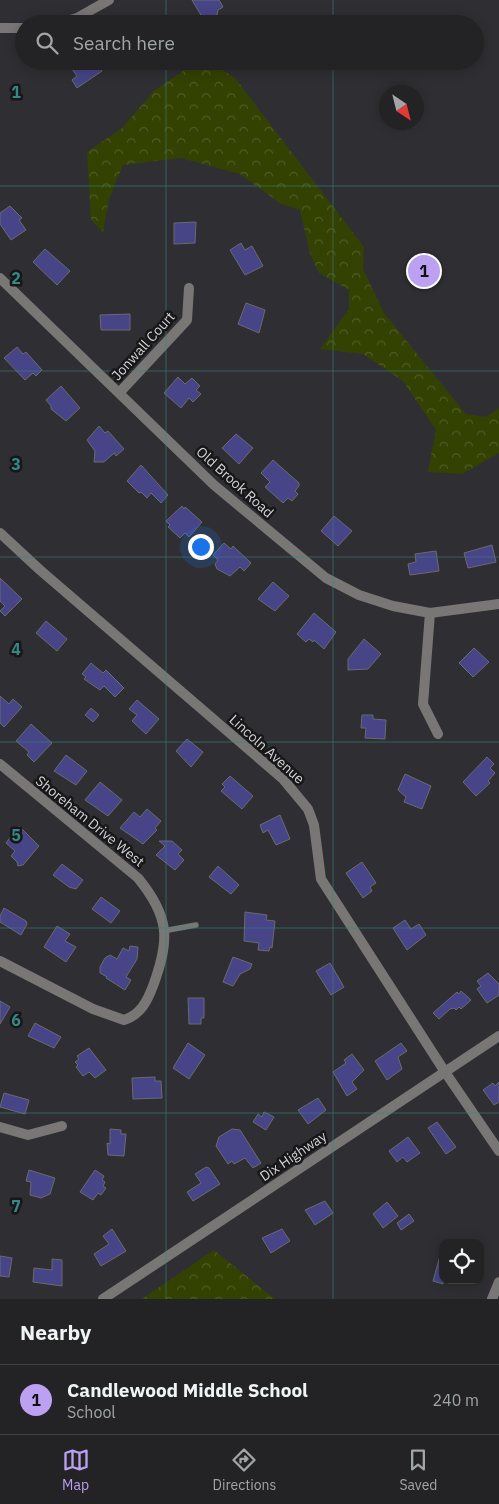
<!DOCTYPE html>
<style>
:root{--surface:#232326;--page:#2f2f32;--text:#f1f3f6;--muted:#a3a4a7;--line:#404043;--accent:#bca0f2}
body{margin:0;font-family:"IBM Plex Sans",sans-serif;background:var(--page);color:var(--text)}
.controls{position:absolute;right:15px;bottom:15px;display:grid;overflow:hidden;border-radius:10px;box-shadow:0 2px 12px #0003}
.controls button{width:45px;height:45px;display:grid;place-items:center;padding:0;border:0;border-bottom:1px solid var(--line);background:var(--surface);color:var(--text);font:25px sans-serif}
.compass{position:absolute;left:379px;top:85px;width:45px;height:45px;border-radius:50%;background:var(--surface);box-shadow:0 2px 12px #0003;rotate:145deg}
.you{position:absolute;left:200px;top:546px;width:18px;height:18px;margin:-12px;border:4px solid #fff;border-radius:50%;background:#1a73e8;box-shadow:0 0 0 8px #1a73e833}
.badge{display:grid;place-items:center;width:32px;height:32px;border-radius:50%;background:var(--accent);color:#111;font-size:16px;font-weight:700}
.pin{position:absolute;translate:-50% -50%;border:2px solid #fff;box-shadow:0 1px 5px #0006}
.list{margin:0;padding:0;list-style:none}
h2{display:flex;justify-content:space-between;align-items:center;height:65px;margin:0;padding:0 20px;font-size:21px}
h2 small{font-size:16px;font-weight:400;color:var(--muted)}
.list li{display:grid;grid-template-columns:32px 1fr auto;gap:15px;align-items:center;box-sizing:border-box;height:70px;padding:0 20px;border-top:1px solid var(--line)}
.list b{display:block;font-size:19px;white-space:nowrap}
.list p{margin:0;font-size:16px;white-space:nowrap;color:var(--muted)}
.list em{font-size:16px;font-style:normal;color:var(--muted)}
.icon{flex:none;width:28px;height:28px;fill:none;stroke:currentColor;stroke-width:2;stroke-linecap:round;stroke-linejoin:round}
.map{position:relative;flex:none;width:499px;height:1299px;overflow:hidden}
.search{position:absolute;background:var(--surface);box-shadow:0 2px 12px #0003;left:15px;right:15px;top:15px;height:55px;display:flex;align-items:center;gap:12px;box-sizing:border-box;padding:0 18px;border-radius:28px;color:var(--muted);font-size:19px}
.sheet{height:135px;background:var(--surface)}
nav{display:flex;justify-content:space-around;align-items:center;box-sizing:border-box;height:70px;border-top:1px solid var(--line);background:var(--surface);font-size:14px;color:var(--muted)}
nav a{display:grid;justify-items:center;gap:2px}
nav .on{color:var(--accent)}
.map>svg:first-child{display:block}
</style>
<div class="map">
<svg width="499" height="1299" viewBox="0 0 499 1299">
<defs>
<pattern id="forest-crowns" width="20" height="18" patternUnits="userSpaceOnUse" patternTransform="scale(1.25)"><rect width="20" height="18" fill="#334101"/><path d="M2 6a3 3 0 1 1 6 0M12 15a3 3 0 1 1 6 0" fill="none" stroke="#505c25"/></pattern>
</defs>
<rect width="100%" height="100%" fill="#2f2f33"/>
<!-- forest -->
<path fill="url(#forest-crowns)" d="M198,61h11l26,17 129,169 -1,22 21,44 82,101 20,3 13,-9v45l-37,21 -34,-2 8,-42 -33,-49 -40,-27 -43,-5 29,-40v-19l-30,-17 -9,-19 -10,-44 -19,-6 -41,-30 -59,-16 -58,7 -14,34 -6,33 -12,-12 -4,-68 34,-23 33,-38z
M214,1250l61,49h-133z"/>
<!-- building -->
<path fill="#474487" stroke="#6a6a6f" d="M192,0h27l4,7 -5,3 -1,5 -8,3 -7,-1z
M74,61h34l-9,6 3,4 -25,17 -5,-8 5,-4 -5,-7 4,-4z
M10,206l12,12 -3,2 7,10 -15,10 -11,-16v-11z
M196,222l-1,21 -21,1v-21z
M241,243l4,7 7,-4 11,20 -18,9 -15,-25z
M45,249l25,22 -13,14 -24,-23z
M246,303l19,7 -6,23 -21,-9z
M130,314v16h-29l-1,-15z
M17,347l6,7 3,-2 16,18 -6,6 -3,-3 -8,7 -21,-22z
M178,377l7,7 7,-6 8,8 -4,4 5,4 -8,8 -4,-4 -8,10 -17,-15z
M61,386l19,22 -14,13 -15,-12v-3l-5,-6z
M99,426l6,7 3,-2 16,18 -8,7 -2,-3 -10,9h-10l1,-11 -8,-11z
M236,434l17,14 -14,16 -17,-16z
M273,460l26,23v3l-4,5 3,3 -6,7 -4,-3 -5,5 -18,-16 5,-5 -9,-9z
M141,465l27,30 -7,8 -10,-10 -4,5 -6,-6 -2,1 -12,-12z
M182,506l2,3 1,-2 17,15 -13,15 -4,-4 -5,5 -12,-11 2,-2 -4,-4z
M334,516l18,15 -14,15 -17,-15z
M224,543l7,6 2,-3 18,17 -7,8 -4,-4 -10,9 -13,-7 -2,-5 3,-4 -5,-5z
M492,545l4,17 -28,6 -4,-15z
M436,551l3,20 -29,4 -2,-11 8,-2 -1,-8z
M0,578l22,21 -17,17 -5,-5 5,-5 -5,-5z
M273,582l16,14 -14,15 -17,-12z
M314,613l22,19 -12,17 -10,-9 -1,2 -4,-3 -3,3 -9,-8z
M46,621l21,18 -10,12 -21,-18z
M364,639l17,15 -13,15 -20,1v-11z
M474,648l15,14 -16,15 -14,-14z
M91,663l12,10 3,-3 18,18 -9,9 -11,-11 -4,4 -16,-11 2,-2 -4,-3z
M0,696l9,8 4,-5 9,8 -18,20 -4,-4z
M137,700l22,19 -13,15 -14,-13 5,-6 -8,-6z
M91,708l8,7 -6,7 -8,-7z
M362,715h11v4l13,1 -1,19 -20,-1 1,-10h-5z
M31,724l21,19 -18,19 -7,-7 2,-3 -13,-11z
M187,739l16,13 -12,15 -15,-16z
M66,755l21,16 -11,14 -22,-14z
M487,757l7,7 -4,4 5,5 -7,8 2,2 -14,13 -13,-14z
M405,774l26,12 -9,23 -18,-7 2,-5 -8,-7z
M230,776l23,20 -11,13 -21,-18 4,-4 -3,-3z
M100,782l22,18 -14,16 -23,-16z
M147,809l14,12 -6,7 2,2 -14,14 -23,-16 14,-16 6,5z
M280,815l10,24 -14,6 -8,-15 -5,3 -3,-8z
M19,826l20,20 -16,19 -5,1 -1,-4 -6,-6 4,-5 -9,-8z
M159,841h13l10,9 -4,4 6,6 -9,10 -19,-15 9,-9z
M362,862l14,21 -6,4 2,4 -9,7 -17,-25z
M62,864l21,16 -7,9 -7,-2 -16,-12z
M218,866l21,19 -8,9 -22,-17z
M101,897l19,14 -9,12 -19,-14z
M4,908l22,13 1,3 -6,11 -21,-13v-6z
M245,912l22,3 -1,5 9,1 -3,27 -2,-1 -1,4 -11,-1 1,-7 -15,-2z
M405,920l6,9 8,-5 7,11 -19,15 -14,-22z
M57,926l13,8 -5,7 11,6 -10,15 -22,-15z
M130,946l8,1 -1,12 -11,18 5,3 -6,10 -19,-12 1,-1 -7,-4v-6l5,-9 5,-3 7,4 6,-11 6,3z
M233,957l19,7 -2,5 -10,5 -7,12 -10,-4z
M330,963l14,24 -13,8 -15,-24z
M488,973l11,11v11l-12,8 -10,-14 4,-3 -4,-5z
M461,991l10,9 -10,9 -2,-2 -3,3 -2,-2 -4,1 -11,10 -6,-6 24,-21 2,2z
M188,998h16v20h-3v6h-12z
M0,1001l10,6 -10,17z
M35,1023l26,14 -7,11 -26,-12z
M188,1043l17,12 -16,24 -16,-11z
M401,1043l6,8 -9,6 4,12 -15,11 -12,-19z
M89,1048l17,22 -11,8 -6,-6 -6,4 -7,-9 2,-2 -3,-3 4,-3 -2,-3z
M352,1054l12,16 -12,12 5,7 -10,7 -14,-24 13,-9 -2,-3z
M155,1077v4h6l1,17 -29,1 -1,-21z
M499,1082v20l-5,3 -11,-15 10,-7 2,3z
M4,1093l25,7 -4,14 -25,-7z
M318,1098l8,12 -18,14 -10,-14z
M264,1112l10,5 -8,13 -13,-8 5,-8 4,3z
M437,1122l19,25 -10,7 -18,-26z
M110,1129l11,1v4h5l-2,22 -16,-1 -1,-12 3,1z
M232,1129l8,1 21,33 -8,5 -8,-10 -11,6 -2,-3 -4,3 -12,-18 3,-9z
M408,1137l12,16 -13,9 -4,-5 -6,5 -8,-11z
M206,1167l3,1 11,16 -27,17 -6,-9 14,-9 -6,-9z
M29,1170l26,8 -5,16 -9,4 -11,-3 1,-13 -5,-1z
M95,1170l9,6 -2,4 3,2 -2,4 3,2 -5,7 -3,-2 -5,7 -13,-8z
M325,1201l8,12 -18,12 -10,-15z
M387,1202l11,14 -15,12 -10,-14z
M409,1214l5,7 -13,9 -4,-7z
M112,1229l14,22 -25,15 -7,-12 15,-10 -6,-8z
M282,1229l8,12 -19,12 -9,-15z
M0,1256l12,2 -3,19 -9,-1z
M440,1256h3v28l-10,-3z
M52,1259l10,1v26l-29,-4 1,-14 18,2z"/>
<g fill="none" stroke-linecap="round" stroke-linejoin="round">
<!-- service -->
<path stroke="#787775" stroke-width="5.5" d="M163,931l33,-6"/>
<!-- minor -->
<path stroke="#787775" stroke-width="10" d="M57,24l20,-6 32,-18
M0,28h24
M0,278l214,207 112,93 33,17 34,11 37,7 69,-9
M120,392l67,-72 2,-32
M0,533l40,37 243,209 25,30 6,16 7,54 124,193 54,79
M430,613l-7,91 15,30
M0,764l138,114c32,39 32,62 15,108 -6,16 -13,29 -29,34l-31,-11 -93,-48
M0,1127l28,8 34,-9
M492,1299l7,-17"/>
<!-- tertiary -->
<path stroke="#787775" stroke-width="10" d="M103,1299l396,-263"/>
</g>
<!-- grid -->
<path fill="none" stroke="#368882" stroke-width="1" stroke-opacity="0.55" d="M166,0v24M333,0v24M166,61v1238M333,61v1238M0,186h499M0,371h499M0,557h499M0,742h499M0,928h499M0,1113h499"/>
<g text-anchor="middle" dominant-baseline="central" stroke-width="5" stroke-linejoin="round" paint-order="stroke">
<!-- street labels -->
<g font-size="14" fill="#d2d2d4" stroke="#171719">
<text transform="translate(143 346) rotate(-48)">Jonwall Court</text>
<text transform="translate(235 482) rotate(42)">Old Brook Road</text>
<text transform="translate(267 749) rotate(42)">Lincoln Avenue</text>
<text transform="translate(90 821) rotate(39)">Shoreham Drive West</text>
<text transform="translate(293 1156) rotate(-34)">Dix Highway</text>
</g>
</g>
<g font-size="16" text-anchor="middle" font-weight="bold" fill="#368882" stroke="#171719" stroke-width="5" stroke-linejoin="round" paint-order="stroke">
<text x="16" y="98">1</text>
<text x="16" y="284">2</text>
<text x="16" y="470">3</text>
<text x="16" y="655">4</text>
<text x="16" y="841">5</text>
<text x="16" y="1026">6</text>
<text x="16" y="1212">7</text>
</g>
</svg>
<div class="controls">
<button><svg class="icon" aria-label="locate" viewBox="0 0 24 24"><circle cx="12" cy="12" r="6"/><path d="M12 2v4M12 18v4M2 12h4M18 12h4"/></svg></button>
</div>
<svg class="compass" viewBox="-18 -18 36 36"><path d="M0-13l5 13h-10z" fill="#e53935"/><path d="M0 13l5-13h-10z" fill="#a3a4a7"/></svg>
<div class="you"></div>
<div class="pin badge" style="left:424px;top:271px">1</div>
<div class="search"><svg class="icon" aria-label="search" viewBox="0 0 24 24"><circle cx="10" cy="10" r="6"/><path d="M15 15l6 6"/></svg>Search here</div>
</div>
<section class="sheet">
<h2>Nearby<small></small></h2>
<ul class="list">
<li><span class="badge">1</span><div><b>Candlewood Middle School</b><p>School</p></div><em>240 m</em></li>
</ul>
</section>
<nav>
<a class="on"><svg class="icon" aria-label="map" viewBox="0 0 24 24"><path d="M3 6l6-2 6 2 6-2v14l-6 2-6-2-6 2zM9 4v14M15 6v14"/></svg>Map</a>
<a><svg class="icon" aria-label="directions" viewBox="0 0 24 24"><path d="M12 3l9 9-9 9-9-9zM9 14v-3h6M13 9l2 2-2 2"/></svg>Directions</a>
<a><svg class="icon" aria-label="saved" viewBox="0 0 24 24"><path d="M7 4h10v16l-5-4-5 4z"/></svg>Saved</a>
</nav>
